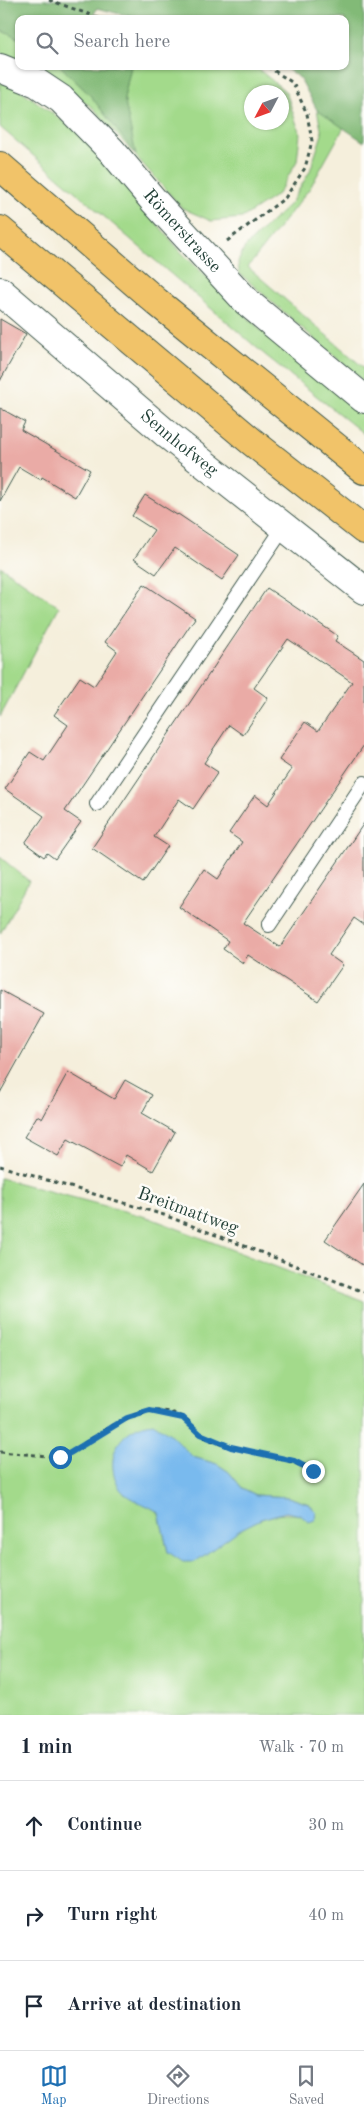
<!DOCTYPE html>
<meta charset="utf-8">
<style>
:root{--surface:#fff;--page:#f6f6f7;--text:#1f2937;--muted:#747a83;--line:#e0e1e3;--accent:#1f6fb2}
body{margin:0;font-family:"Old Standard TT",serif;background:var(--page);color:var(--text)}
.compass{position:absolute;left:244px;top:85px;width:45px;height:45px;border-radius:50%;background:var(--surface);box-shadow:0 1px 4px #0004;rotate:229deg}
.stop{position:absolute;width:15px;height:15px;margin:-11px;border:4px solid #1f6fb2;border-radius:50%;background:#fff}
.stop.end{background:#1f6fb2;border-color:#fff;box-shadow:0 1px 5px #0008}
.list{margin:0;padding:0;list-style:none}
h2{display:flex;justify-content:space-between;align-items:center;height:65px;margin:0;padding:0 20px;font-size:21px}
h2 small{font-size:16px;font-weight:400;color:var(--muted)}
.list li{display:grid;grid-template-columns:32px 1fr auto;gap:15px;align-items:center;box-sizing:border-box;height:90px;padding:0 20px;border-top:1px solid var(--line)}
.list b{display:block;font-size:19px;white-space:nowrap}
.list em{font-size:16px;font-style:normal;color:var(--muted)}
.icon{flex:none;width:28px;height:28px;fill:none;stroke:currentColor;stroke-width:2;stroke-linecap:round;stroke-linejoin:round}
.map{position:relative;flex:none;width:364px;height:1715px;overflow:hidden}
.search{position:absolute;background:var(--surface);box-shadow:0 1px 4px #0004;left:15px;right:15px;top:15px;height:55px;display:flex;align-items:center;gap:12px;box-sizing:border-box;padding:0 18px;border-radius:10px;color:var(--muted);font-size:19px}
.sheet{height:335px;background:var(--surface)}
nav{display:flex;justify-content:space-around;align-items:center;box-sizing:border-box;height:70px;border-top:1px solid var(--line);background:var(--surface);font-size:14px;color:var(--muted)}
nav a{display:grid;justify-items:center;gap:2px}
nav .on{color:var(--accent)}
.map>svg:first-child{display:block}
</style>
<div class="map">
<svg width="364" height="1715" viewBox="0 0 364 1715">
<rect width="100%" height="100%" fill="#fdfcf7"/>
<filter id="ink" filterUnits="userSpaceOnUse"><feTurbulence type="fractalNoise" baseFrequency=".02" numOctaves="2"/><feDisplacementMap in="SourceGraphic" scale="10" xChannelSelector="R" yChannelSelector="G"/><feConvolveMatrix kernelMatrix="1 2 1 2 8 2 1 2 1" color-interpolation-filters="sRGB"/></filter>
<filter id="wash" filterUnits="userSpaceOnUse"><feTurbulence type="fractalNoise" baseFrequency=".0096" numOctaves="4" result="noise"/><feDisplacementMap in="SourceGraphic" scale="20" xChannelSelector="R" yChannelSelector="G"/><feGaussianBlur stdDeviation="1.12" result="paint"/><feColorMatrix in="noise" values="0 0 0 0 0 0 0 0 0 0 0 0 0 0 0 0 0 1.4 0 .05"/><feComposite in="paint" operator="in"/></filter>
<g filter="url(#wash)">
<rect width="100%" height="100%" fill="#f5efdc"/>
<!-- green -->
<path fill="#a3da8b" stroke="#618c60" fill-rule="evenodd" d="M0,30l19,9v21l-19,-7z
M34,66h26l30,29 45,58 -11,-55 7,-32h120l6,2 29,24 14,42 -3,27 -19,33 -36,24 -31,3 -29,-13 -88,-99 -51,-39zM252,92h30v30h-30z
M0,82l18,6 65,48 99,117 88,86 94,75v20l-100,-80 -264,-227z
M317,110l27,17 -34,61 -62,79 116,101v14l-125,-109 -1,-11 7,-15 46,-44 19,-32 12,-37z
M0,566l59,41 -59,110z
M0,857l29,24 -29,53z
M0,1178l150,40 214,83v414h-364zM170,1434l23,23 24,7 12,8 13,16 14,7 32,2 21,7 -9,11c-39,-7 -77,23 -105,47l-27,-10 -9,-39 -9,-8z"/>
<!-- forest -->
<path fill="#82ba77" stroke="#507c56" d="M0,0h364v142l-47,-32 -17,-32 -18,-12h63v-47h-206l-42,-11 -5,11h-73v20l-19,-9z
M60,66h71l-7,32 12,57 -46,-60z"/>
<!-- water -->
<path fill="#79baee" stroke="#4c7c91" d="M153,1423l17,11 23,23 24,7 12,8 13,16 14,7 32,2 21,7 7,8 -1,8 -6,2 -9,-7 -14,-3 -25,7 -22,11 -44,32h-12l-15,-10 -9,-39c-12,-10 -29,-11 -39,-24 -2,-3 -3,-7 -5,-11 -9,-28 10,-52 38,-55z"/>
<g id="blocks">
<!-- building -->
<path fill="#eaaba6" d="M0,319l26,15 -26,47z
M0,408l25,14 -4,8 69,40 -15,27 -33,-20 -1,3 -22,-13 -19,34z
M145,495l32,20 1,-1 61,41 -17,25 -47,-32 -19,26 -22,-15 20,-29 -22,-14z
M144,584l51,34 -130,193 16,11 -26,37 -8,-6 -3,4 -19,-14 19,-27 -39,-27 25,-37 14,9 24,-36 -14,-10 26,-38 14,9 23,-35 -12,-9z
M267,588l71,48 -3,5 29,19v85l-121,178 37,24 84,-124v102l-10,-7 -25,37 14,10 -25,36 -70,-46 -5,8 -20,-14 5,-8 -49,-34 25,-38 14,10 24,-37 -13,-9 26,-38 13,10 24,-36 -13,-9 26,-38 13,9 34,-49 -64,-43 -34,49 14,10 -25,37 -14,-10 -25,38 14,9 -25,37 -14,-10 -25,38 14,9 -25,37 -51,-35z
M0,990l44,24 -44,79z
M68,1072l46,27 11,-19 27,15 -10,18 33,19 -22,39 -27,-16 -6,12 -52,-28 -10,17 -34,-19 13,-21 5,3z
M364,1184v82l-39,-26z"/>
</g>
</g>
<g filter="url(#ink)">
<use href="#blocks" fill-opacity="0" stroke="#3f584d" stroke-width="1"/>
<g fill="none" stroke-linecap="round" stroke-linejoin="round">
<!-- lane casing -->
<g stroke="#3f584d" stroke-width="16">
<path id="lane" d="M97,804l187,-277
M269,925l95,-142"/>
</g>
<!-- street casing -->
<g stroke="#3f584d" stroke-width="30">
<g id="street">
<path id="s1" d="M0,68l37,15 24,16 50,51 43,51 93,101 117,97"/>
<path id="s2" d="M0,291l169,145 195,154"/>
</g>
</g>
<!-- highway casing -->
<g stroke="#3f584d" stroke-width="30">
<path id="highway" d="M0,166l157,136 207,168
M0,230l251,211 113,89"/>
</g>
<!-- path -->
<path stroke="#3f584d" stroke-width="3" stroke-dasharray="4 4" stroke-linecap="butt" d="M49,0l53,19
M227,241l58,-43 20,-30 7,-27 -5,-27 -14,-31 -26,-17
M0,1166l164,49 200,77
M0,1452l60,5 10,-4c29,-18 78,-58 114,-35 6,4 10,12 16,16 8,6 22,10 32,13 32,9 56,9 86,27"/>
<!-- lane -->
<use href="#lane" stroke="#fff" stroke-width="14"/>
<!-- street -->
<use href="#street" stroke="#fff" stroke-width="28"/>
<!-- highway -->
<use href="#highway" stroke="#f1c369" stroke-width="28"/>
</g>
</g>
<g fill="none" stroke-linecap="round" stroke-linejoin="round" filter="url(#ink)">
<!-- route -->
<path stroke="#1f6fb2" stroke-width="6" d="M60,1457l10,-4 57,-35 23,-7 33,7 17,16 31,13 63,14 19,10"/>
</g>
<g text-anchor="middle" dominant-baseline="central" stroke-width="5" stroke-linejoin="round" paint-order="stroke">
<!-- street labels -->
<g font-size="18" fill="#1f3d34" stroke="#fdfcf7">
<text stroke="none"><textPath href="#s1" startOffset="248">Römerstrasse</textPath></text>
<text stroke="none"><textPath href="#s2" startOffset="235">Sennhofweg</textPath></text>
<text transform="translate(188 1211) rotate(20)">Breitmattweg</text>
</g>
</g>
</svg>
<svg class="compass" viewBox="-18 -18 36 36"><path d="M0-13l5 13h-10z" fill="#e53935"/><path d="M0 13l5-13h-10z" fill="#747a83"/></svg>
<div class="stop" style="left:60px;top:1457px"></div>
<div class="stop end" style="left:313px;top:1471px"></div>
<div class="search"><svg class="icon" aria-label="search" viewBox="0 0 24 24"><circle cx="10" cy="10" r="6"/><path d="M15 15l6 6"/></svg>Search here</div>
</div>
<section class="sheet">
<h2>1 min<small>Walk · 70 m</small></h2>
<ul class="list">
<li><svg class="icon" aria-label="ahead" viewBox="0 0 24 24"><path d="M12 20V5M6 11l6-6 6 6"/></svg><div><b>Continue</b></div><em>30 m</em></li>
<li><svg class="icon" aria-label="right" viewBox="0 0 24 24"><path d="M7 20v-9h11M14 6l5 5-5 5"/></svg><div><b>Turn right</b></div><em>40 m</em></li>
<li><svg class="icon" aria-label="arrive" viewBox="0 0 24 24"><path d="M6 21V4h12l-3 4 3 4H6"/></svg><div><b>Arrive at destination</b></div></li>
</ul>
</section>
<nav>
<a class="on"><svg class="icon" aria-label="map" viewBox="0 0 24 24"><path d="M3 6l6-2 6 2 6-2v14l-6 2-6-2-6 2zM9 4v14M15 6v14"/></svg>Map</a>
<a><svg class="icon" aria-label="directions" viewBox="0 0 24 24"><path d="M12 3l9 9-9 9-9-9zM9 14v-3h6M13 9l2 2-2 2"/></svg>Directions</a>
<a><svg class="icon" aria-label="saved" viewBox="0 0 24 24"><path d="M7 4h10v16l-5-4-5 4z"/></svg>Saved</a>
</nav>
